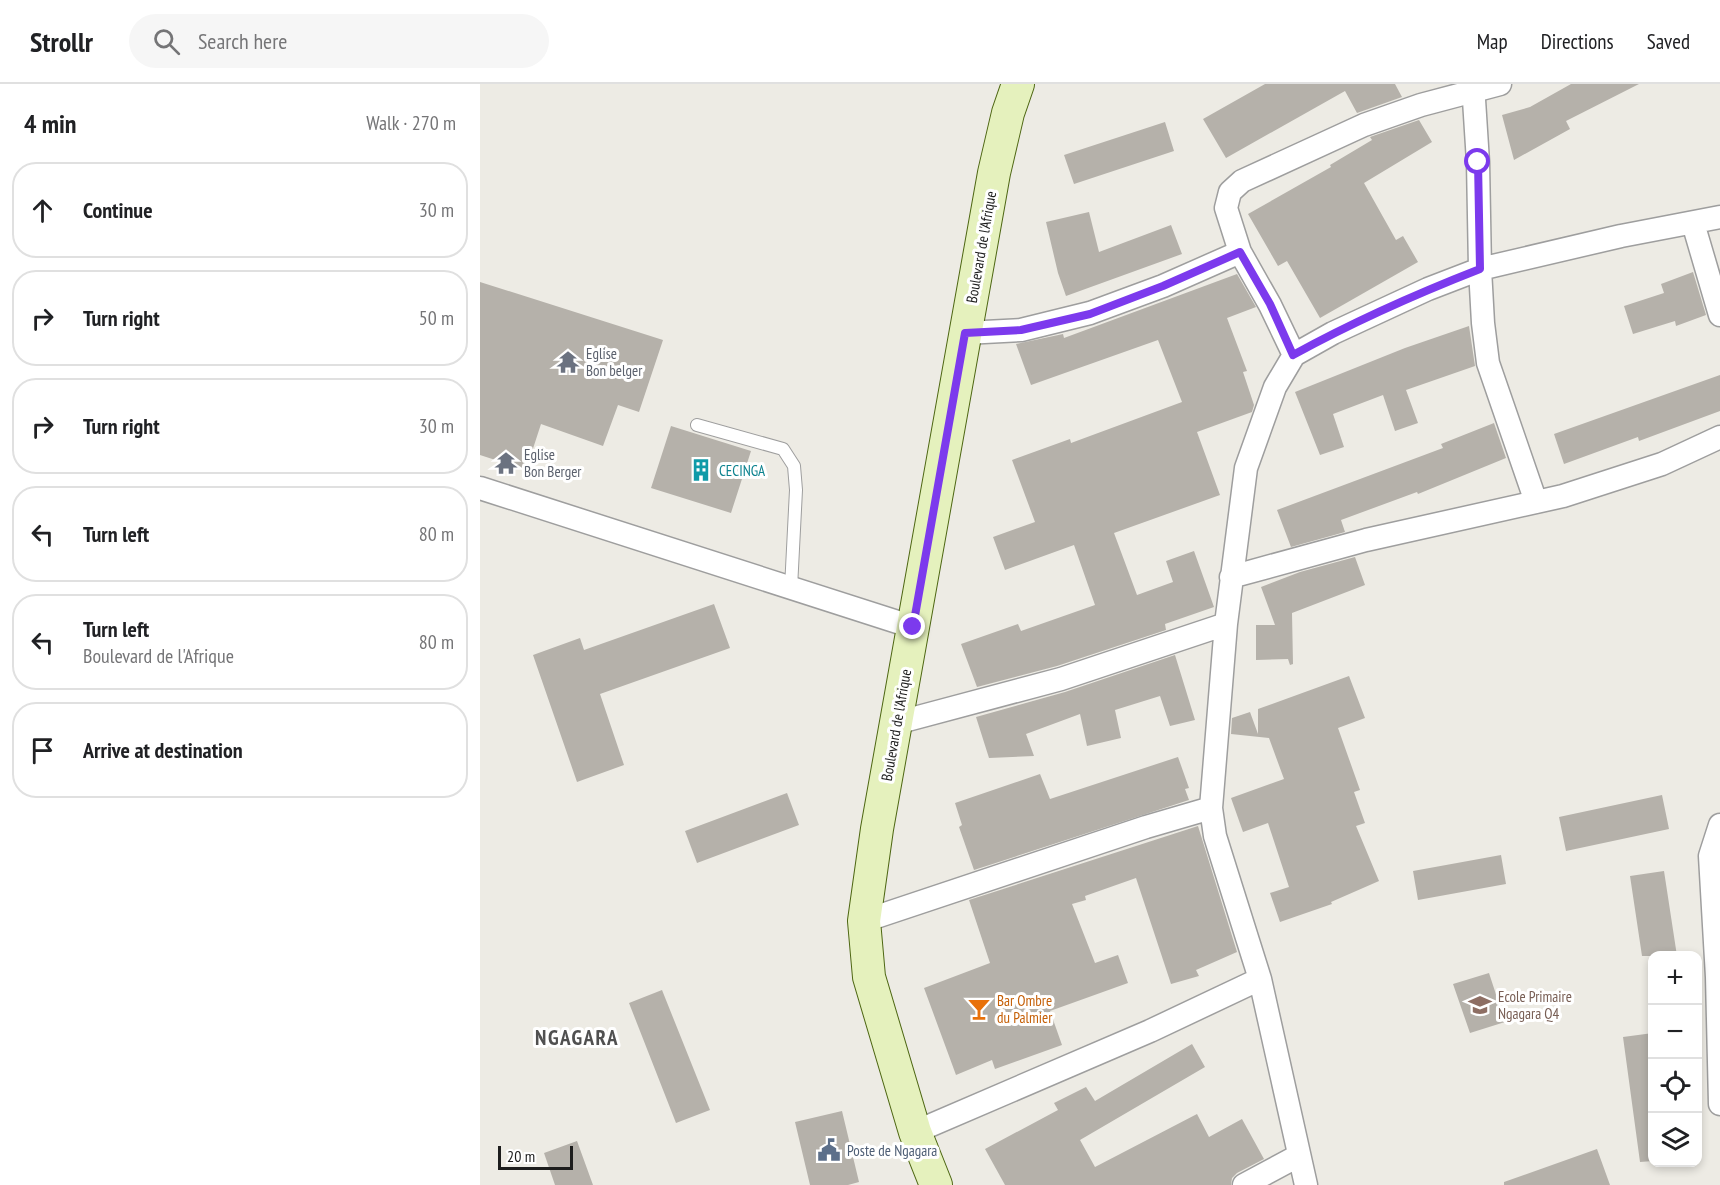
<!DOCTYPE html>
<meta charset="utf-8">
<style>
:root{--surface:#fff;--page:#f6f6f6;--text:#202124;--muted:#757577;--line:#e0e0e0}
body{margin:0;font-family:"PT Sans Narrow",sans-serif;background:var(--page);color:var(--text)}
.controls{position:absolute;right:18px;bottom:18px;display:grid;overflow:hidden;border-radius:12px;box-shadow:0 3px 9px #0003}
.controls button{width:54px;height:54px;display:grid;place-items:center;padding:0;border:0;border-bottom:2px solid var(--line);background:var(--surface);color:var(--text);font:30px sans-serif}
.scale{position:absolute;left:18px;bottom:15px;width:75px;box-sizing:border-box;padding-left:6px;border:3px solid #1d1d1d;border-top:0;font-size:16px;line-height:21px;white-space:nowrap;color:#1d1d1d;-webkit-text-stroke:4px #fff;paint-order:stroke}
.stop{position:absolute;width:18px;height:18px;margin:-14px;border:4px solid #7c3aed;border-radius:50%;background:#fff}
.stop.end{background:#7c3aed;border-color:#fff;box-shadow:0 2px 6px #0008}
.list{margin:0;padding:0;list-style:none}
h2{display:flex;justify-content:space-between;align-items:center;height:78px;margin:0;padding:0 24px;font-size:26px}
h2 small{font-size:20px;font-weight:400;color:var(--muted)}
.list li{display:grid;grid-template-columns:39px 1fr auto;gap:18px;align-items:center;box-sizing:border-box;height:96px;margin:0 12px 12px;padding:0 12px;border:2px solid var(--line);border-radius:24px}
.list b{display:block;font-size:22px;white-space:nowrap}
.list p{margin:0;font-size:20px;white-space:nowrap;color:var(--muted)}
.list em{font-size:20px;font-style:normal;color:var(--muted)}
.icon{flex:none;width:33px;height:33px;fill:none;stroke:currentColor;stroke-width:2;stroke-linecap:round;stroke-linejoin:round}
.map{position:relative;flex:none;width:1240px;height:1101px;overflow:hidden}
header{display:flex;align-items:center;gap:36px;box-sizing:border-box;height:84px;padding:0 30px;background:var(--surface);border-bottom:2px solid var(--line)}
header strong{font-size:28px}
nav{display:flex;gap:33px;margin-inline-start:auto;font-size:21px}
.search{width:420px;height:54px;background:var(--page);display:flex;align-items:center;gap:15px;box-sizing:border-box;padding:0 21px;border-radius:33px;color:var(--muted);font-size:22px}
main{display:flex}
aside{flex:1;background:var(--surface)}
.map>svg:first-child{display:block}
</style>
<header>
<strong>Strollr</strong>
<div class="search"><svg class="icon" aria-label="search" viewBox="0 0 24 24"><circle cx="10" cy="10" r="6"/><path d="M15 15l6 6"/></svg>Search here</div>
<nav><a>Map</a><a>Directions</a><a>Saved</a></nav>
</header>
<main>
<aside>
<h2>4 min<small>Walk · 270 m</small></h2>
<ul class="list">
<li><svg class="icon" aria-label="ahead" viewBox="0 0 24 24"><path d="M12 20V5M6 11l6-6 6 6"/></svg><div><b>Continue</b></div><em>30 m</em></li>
<li><svg class="icon" aria-label="right" viewBox="0 0 24 24"><path d="M7 20v-9h11M14 6l5 5-5 5"/></svg><div><b>Turn right</b></div><em>50 m</em></li>
<li><svg class="icon" aria-label="right" viewBox="0 0 24 24"><path d="M7 20v-9h11M14 6l5 5-5 5"/></svg><div><b>Turn right</b></div><em>30 m</em></li>
<li><svg class="icon" aria-label="left" viewBox="0 0 24 24"><path d="M17 20v-9H6M10 6l-5 5 5 5"/></svg><div><b>Turn left</b></div><em>80 m</em></li>
<li><svg class="icon" aria-label="left" viewBox="0 0 24 24"><path d="M17 20v-9H6M10 6l-5 5 5 5"/></svg><div><b>Turn left</b><p>Boulevard de l'Afrique</p></div><em>80 m</em></li>
<li><svg class="icon" aria-label="arrive" viewBox="0 0 24 24"><path d="M6 21V4h12l-3 4 3 4H6"/></svg><div><b>Arrive at destination</b></div></li>
</ul>
</aside>
<div class="map">
<svg width="1240" height="1101" viewBox="0 0 1240 1101">
<rect width="100%" height="100%" fill="#edebe4"/>
<!-- building -->
<path fill="#b5b1aa" d="M785,0h130l7,13 -45,16 -12,-22 -119,67 -23,-39z
M1091,0h68l-73,37 4,8 -56,31 -12,-45 28,-8z
M939,36l13,22 -68,41 32,57 7,-4 15,26 -98,56 -33,-57 -9,5 -30,-52 83,-47 -1,-2 42,-25 -2,-3z
M685,38l9,29 -100,33 -10,-29z
M609,128l10,40 72,-27 11,29 -116,42 -8,-23 -12,-51z
M1213,188l13,43 -30,11 -1,-5 -42,13 -9,-28 40,-13 -3,-9z
M757,190l19,33 -29,11 20,53 -4,1 11,33 -2,7 -55,20 23,63 -106,38 23,62 36,-13 -7,-21 28,-10 20,56 -49,17 1,6 -109,36 -80,21 -16,-43 57,-20 3,7 74,-26 -21,-60 -69,25 -12,-33 42,-15 -23,-62 58,-21 1,4 111,-41 -24,-62 -127,45 -15,-41 47,-10 1,4z
M0,198l183,58 -24,72 -21,-7 -15,41 -62,-22 -15,46 -46,-15z
M989,242l6,40 -69,24 12,33 -23,8 -12,-36 -50,19 11,33 -24,8 -25,-63 110,-44z
M1240,291v36l-81,30 -1,-4 -74,27 -10,-30z
M1014,339l12,35 -88,36 -1,-2 -76,28 4,12 -54,15 -14,-37 166,-62 -2,-4z
M191,342l80,25 -20,62 -80,-25z
M875,473l10,28 -73,28 1,51 -3,1 -2,-6 -32,1v-35h19l-14,-38 39,-15z
M234,520l16,44 -130,46 24,71 -47,17 -44,-127 47,-17 4,12z
M695,571l20,65 -25,6 -10,-30 -45,14 6,28 -34,8 -7,-32 -54,20 8,22 -45,2 -13,-41 89,-25z
M869,592l16,42 -27,10 22,62 -6,2 11,31 -9,3 23,55 -48,21 1,2 -52,18 -10,-29 19,-6 -21,-64 -25,9 -12,-34 53,-19 -15,-41 -38,-4 1,-16 18,-6 8,22v-25z
M698,673l11,31 -4,1 4,11 -215,70 -15,-43 3,-2 -7,-22 85,-29 10,25z
M307,709l12,32 -102,38 -12,-32z
M1182,711l7,34 -103,22 -7,-34z
M718,742l39,126 -41,18 3,6 -28,8 -35,-106 -51,18 1,4 -14,4 23,59 23,-8 10,28 -78,28 12,34 -67,24 -3,-9 -36,15 -32,-87 66,-25 -21,-63z
M1021,771l5,29 -88,16 -5,-29z
M1184,787l13,85h-35l-12,-80z
M1009,889l16,49 -35,11 -17,-49z
M182,906l48,120 -34,13 -47,-120z
M1173,949v128l-13,1 -17,-125z
M712,960l13,23 -125,73 15,27 102,-53 12,23 33,-18 22,40 -27,14 -5,5 -1,7h-226l-20,-36 73,-39 -4,-7 32,-16 9,14z
M362,1027l17,71 -11,3h-38l-15,-63z
M97,1057l16,44h-38l-11,-32z
M1117,1065l13,36h-106v-3z"/>
<g fill="none" stroke-linecap="round" stroke-linejoin="round">
<!-- lane casing -->
<g stroke="#9e9e9e" stroke-width="14">
<path id="lane" d="M217,341l86,24 11,17 2,24 -5,98"/>
</g>
<!-- street casing -->
<g stroke="#9e9e9e" stroke-width="25">
<path id="street" d="M993,0l5,78 2,107 3,54 5,40 48,139
M1213,139l27,92
M485,249l56,-3 69,-17 73,-27 77,-34
M814,271l-24,-50 -30,-53 -14,-44 4,-16 12,-11 122,-56 57,-20 79,-21
M0,404l433,139
M751,493l135,-37 197,-44 99,-32 58,-27
M416,639l165,-44 165,-55 20,-156 29,-81 19,-32 39,-22 95,-44 52,-20 141,-33 99,-19
M731,724l4,28 45,143 46,206
M1240,741l-10,31 7,121 3,127
M384,837l282,-94 65,-19 15,-184
M435,1048l235,-101 110,-52
M764,1101l54,-29"/>
</g>
<!-- secondary casing -->
<g stroke="#4d6612" stroke-width="34">
<path id="secondary" d="M456,1101l-21,-53 -46,-155 -5,-56 13,-92 117,-656 14,-60 10,-29"/>
</g>
<!-- lane -->
<use href="#lane" stroke="#fff" stroke-width="12"/>
<!-- street -->
<use href="#street" stroke="#fff" stroke-width="22"/>
<!-- secondary -->
<use href="#secondary" stroke="#e5f1bd" stroke-width="32"/>
</g>
<g fill="none" stroke-linecap="round" stroke-linejoin="round">
<!-- route -->
<path stroke="#7c3aed" stroke-width="8" d="M433,543l52,-294 56,-3 69,-16 73,-28 77,-34 30,52 23,51c60,-33 123,-61 187,-86l-2,-107"/>
</g>
<!-- icons -->
<defs>
<g id="temple-bare" transform="scale(1.8)"><path d="M0-6L5-2H3V0L6.5 2.5H4V6H1.5V3h-3V6H-4V2.5H-6.5L-3 0V-2H-5Z" fill="#6b7280" stroke="#fff" stroke-width="2.5" paint-order="stroke"/></g>
<g id="building-bare" transform="scale(1.8)"><path d="M-4-6H4V6H1V3H-1V6H-4ZM-2.5-4.3h1.7v1.8h-1.7ZM.8-4.3h1.7v1.8H.8ZM-2.5-1h1.7V.8h-1.7ZM.8-1h1.7V.8H.8Z" fill="#0f9aa8" stroke="#fff" stroke-width="2.5" paint-order="stroke"/></g>
<g id="school-bare" transform="scale(1.8)"><path d="M0-5L7-2L0 1L-7-2ZM-4 1L0 2.5L4 1V4Q0 6-4 4Z" fill="#8d6e63" stroke="#fff" stroke-width="2.5" paint-order="stroke"/></g>
<g id="bar-bare" transform="scale(1.8)"><path d="M-6-5H6L.8 .8V4.5H3.5V6h-7V4.5H-.8V.8Z" fill="#e8710a" stroke="#fff" stroke-width="2.5" paint-order="stroke"/></g>
<g id="civic-bare" transform="scale(1.8)"><path d="M-.6-6.5H3V-4.5H.6V-3L4-1V1h2V6H-6V1h2V-1L-.6-3ZM-1.2 2.5V6h2.4V2.5Z" fill="#5c6f8a" stroke="#fff" stroke-width="2.5" paint-order="stroke"/></g>
</defs>
<g fill-rule="evenodd">
<use href="#temple-bare" x="88" y="278"/>
<use href="#temple-bare" x="26" y="379"/>
<use href="#building-bare" x="221" y="386"/>
<use href="#school-bare" x="1000" y="921"/>
<use href="#bar-bare" x="499" y="925"/>
<use href="#civic-bare" x="349" y="1066"/>
</g>
<g text-anchor="middle" dominant-baseline="central" stroke-width="6" stroke-linejoin="round" paint-order="stroke">
<!-- street labels -->
<g font-size="15" fill="#1d1d1d" stroke="#fff">
<text transform="translate(501 163) rotate(-80)">Boulevard de l'Afrique</text>
<text transform="translate(416 641) rotate(-80)">Boulevard de l'Afrique</text>
</g>
<!-- worship labels -->
<g font-size="15" fill="#5b616d" stroke="#fff" text-anchor="start">
<text x="106" y="269">Eglise<tspan x="106" dy="17">Bon belger</tspan></text>
<text x="44" y="370">Eglise<tspan x="44" dy="17">Bon Berger</tspan></text>
</g>
<!-- culture labels -->
<g font-size="15" fill="#0d838f" stroke="#fff" text-anchor="start">
<text x="239" y="386">CECINGA</text>
</g>
<!-- education labels -->
<g font-size="15" fill="#785e54" stroke="#fff" text-anchor="start">
<text x="1018" y="912">Ecole Primaire<tspan x="1018" dy="17">Ngagara Q4</tspan></text>
</g>
<!-- food labels -->
<g font-size="15" fill="#c56008" stroke="#fff" text-anchor="start">
<text x="517" y="916">Bar Ombre<tspan x="517" dy="17">du Palmier</tspan></text>
</g>
<!-- service labels -->
<g font-size="15" fill="#4e5e75" stroke="#fff" text-anchor="start">
<text x="367" y="1066">Poste de Ngagara</text>
</g>
<!-- district labels -->
<g font-size="21" font-weight="bold" letter-spacing="1.5" fill="#505050" stroke="#fff">
<text x="97" y="953">NGAGARA</text>
</g>
</g>
</svg>
<div class="controls">
<button>+</button>
<button>−</button>
<button><svg class="icon" aria-label="locate" viewBox="0 0 24 24"><circle cx="12" cy="12" r="6"/><path d="M12 2v4M12 18v4M2 12h4M18 12h4"/></svg></button>
<button><svg class="icon" aria-label="layers" viewBox="0 0 24 24"><path d="M12 4l9 5-9 5-9-5zM3 14l9 5 9-5"/></svg></button>
</div>
<div class="scale">20 m</div>
<div class="stop" style="left:998px;top:78px"></div>
<div class="stop end" style="left:433px;top:543px"></div>
</div>
</main>
